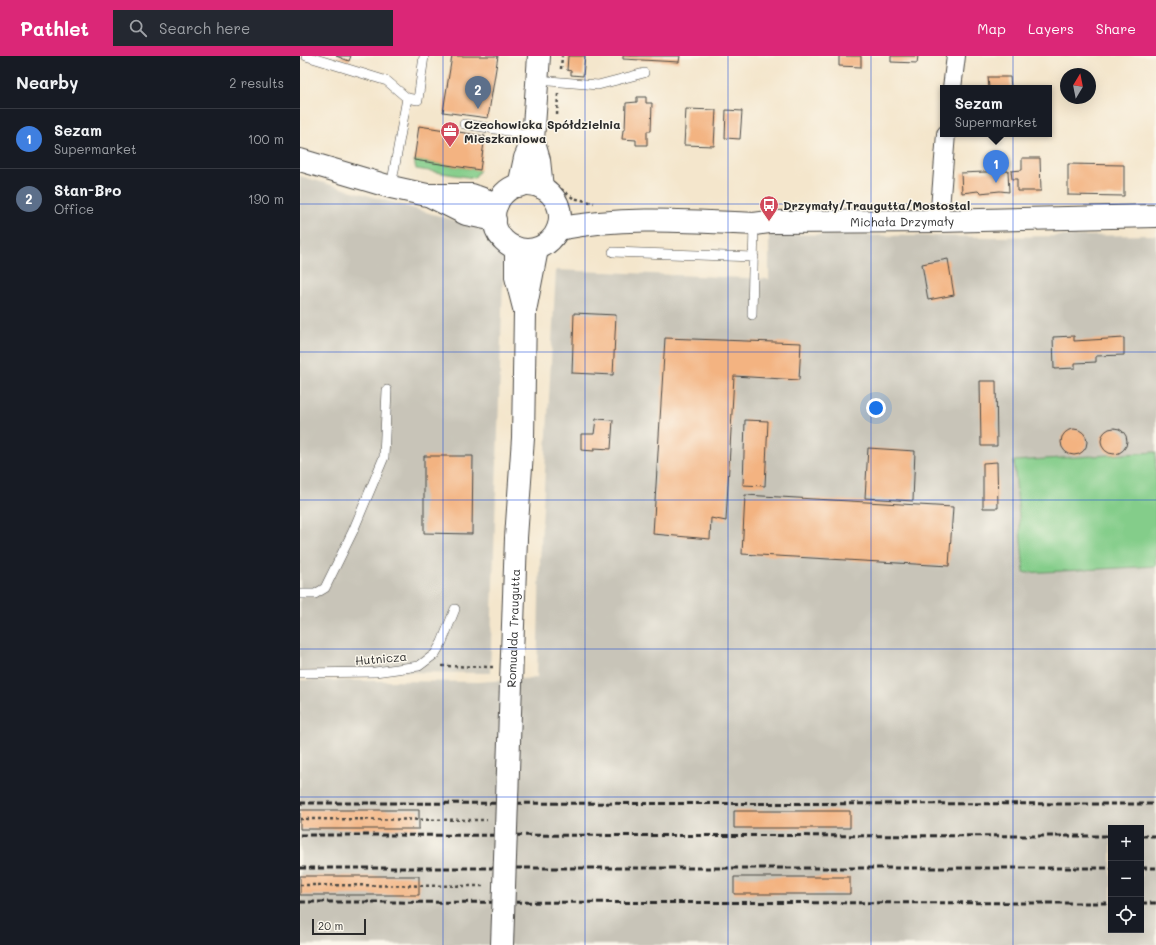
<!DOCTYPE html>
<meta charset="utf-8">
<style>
:root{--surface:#171b24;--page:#242831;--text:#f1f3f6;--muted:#9ea1a6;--line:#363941;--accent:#db2777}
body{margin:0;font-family:Mali,sans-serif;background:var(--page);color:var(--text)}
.controls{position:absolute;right:12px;bottom:12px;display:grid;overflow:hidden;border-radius:0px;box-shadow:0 4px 16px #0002}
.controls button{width:36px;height:36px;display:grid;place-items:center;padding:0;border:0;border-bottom:1px solid var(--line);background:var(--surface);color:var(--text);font:20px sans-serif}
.compass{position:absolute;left:760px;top:12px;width:36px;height:36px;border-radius:50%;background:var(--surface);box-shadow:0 4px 16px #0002;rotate:10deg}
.scale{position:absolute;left:12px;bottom:10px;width:54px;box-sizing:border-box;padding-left:4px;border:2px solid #2b2b2b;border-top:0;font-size:11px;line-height:14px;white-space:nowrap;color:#2b2b2b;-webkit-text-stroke:3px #fbf7ec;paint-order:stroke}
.you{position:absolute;left:576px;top:352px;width:14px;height:14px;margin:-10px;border:3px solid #fff;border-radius:50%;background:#1a73e8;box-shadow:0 0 0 6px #1a73e833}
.badge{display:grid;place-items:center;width:26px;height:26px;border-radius:50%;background:var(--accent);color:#fff;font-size:13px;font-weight:700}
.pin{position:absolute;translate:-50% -33px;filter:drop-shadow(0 1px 2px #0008)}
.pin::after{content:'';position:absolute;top:21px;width:14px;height:12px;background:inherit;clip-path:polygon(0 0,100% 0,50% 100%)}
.popup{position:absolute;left:640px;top:29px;width:112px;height:52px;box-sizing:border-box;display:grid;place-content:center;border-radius:0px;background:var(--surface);filter:drop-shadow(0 1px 3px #0005);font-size:13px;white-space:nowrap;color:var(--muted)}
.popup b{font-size:15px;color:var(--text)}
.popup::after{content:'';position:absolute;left:50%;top:100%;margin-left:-8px;border:8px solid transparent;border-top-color:var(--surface)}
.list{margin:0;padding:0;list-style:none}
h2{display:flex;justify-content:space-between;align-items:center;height:52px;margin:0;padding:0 16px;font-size:17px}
h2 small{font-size:13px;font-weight:400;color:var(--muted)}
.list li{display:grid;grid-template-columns:26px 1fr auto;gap:12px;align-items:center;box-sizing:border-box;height:60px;padding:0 16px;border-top:1px solid var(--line)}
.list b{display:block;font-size:15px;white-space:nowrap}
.list p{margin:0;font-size:13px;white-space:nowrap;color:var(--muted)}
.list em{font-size:13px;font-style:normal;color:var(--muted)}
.icon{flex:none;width:22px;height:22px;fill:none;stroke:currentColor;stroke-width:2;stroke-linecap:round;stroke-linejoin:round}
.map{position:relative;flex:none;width:856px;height:889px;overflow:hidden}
header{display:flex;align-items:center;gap:24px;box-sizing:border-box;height:56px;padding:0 20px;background:var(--accent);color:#fff}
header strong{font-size:19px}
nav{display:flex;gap:22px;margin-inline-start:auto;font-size:14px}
.search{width:280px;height:36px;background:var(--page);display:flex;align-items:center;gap:10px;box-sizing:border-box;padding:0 14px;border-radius:0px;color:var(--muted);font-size:15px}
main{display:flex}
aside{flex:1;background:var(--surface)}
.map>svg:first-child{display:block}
</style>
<header>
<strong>Pathlet</strong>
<div class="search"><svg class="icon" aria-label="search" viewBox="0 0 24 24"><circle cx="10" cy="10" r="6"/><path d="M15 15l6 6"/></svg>Search here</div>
<nav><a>Map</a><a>Layers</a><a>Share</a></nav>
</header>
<main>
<aside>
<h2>Nearby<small>2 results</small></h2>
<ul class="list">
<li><span class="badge" style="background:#3f7fe0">1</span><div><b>Sezam</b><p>Supermarket</p></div><em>100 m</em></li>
<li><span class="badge" style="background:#5c6f8a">2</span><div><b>Stan-Bro</b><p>Office</p></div><em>190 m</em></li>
</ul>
</aside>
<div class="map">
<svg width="856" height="889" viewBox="0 0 856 889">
<rect width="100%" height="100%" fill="#fbf7ec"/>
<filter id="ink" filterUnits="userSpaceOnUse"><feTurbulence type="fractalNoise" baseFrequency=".025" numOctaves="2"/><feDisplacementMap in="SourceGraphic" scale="8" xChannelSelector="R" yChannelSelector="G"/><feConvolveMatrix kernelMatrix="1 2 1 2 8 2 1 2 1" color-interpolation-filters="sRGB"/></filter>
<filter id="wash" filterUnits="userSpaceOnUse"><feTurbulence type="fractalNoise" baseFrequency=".012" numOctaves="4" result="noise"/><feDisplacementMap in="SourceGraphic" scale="16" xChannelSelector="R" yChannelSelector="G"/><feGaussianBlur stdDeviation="0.9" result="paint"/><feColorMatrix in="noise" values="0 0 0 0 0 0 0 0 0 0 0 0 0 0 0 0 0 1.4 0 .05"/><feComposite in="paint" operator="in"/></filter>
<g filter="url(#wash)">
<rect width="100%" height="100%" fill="#f4e6cc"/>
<!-- industrial -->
<path fill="#c8c4b8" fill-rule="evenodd" d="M0,120l185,53 19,20 -14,424 -190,-2z
M469,178l222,3 165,-2v217l-142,9 10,112 132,-7v379h-856v-265l179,2 58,-4 3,-116 16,-292 213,9zM811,772h30v102h-30z"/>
<!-- green -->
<path fill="#84cd8a" stroke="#587c5a" d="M114,104l66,10 -6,8 -58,-9z
M856,396v114l-132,7 -10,-112z"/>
<g id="blocks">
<!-- building -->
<path fill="#f3b381" d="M36,0h15l-2,5z
M152,0h46l-10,62 -45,-6z
M268,0h17l-2,20 -12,-1v-4l-4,-1z
M323,0h57l-1,6 -56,-3z
M539,0h22v11l-22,-1z
M591,0h27l-1,7 -26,-1z
M688,21h22l1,11h-22z
M337,41h9v6h6l-1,28h-4v14h-11v-5l-14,-1 1,-9h2l1,-27 11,-1z
M386,53l30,1 -2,36 -30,-1z
M426,54l16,1 -2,28 -15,-1z
M119,70l66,10 -5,34 -66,-10z
M722,102h18l1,33h-24v-12h-5l-1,-8 11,-1z
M768,108l56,1v31l-56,-1z
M708,115l1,21 -9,-1 -20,2 -2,-2 -16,2 -1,-20z
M648,203l6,36 -26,5 -6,-36z
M274,257l42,2 -3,60 -41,-2z
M774,280v5l50,-3v17l-28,1v6l-21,1v5l-21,1 -1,-32z
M365,282l136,5 -2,37 -65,-4 -8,145 -15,-3 -1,21 -57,-5z
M680,325h16l1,65h-16z
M296,363l17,1 -2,29 -17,-1v3l-13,-1v-16h13z
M445,364l23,1 -3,65 -22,-1z
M801 385a13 13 0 1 1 26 0a13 13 0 1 1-26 0Z
M761 386a13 13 0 1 1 26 0a13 13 0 1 1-26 0Z
M568,392l47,3 -2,50 -48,-3z
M124,400h49l-1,78 -48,-1z
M697,406l1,46h-15v-45z
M445,439l208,12 -4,59 -207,-12z
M0,754h119v19h-119z
M434,755h116v17h-116z
M0,820h119v19h-119z
M434,821h116v17h-116z"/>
</g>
</g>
<g filter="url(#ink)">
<use href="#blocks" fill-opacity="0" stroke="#494743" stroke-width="1"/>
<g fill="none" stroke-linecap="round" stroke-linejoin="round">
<!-- service casing -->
<g stroke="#494743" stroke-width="10">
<path id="service" d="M6,0l81,25 20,17 11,2 6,-44
M237,24l61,5 46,-12
M164,68l69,11
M91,131l16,-89
M313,196l141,5
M452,259l2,-91
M0,538h15l10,-6 28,-57 31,-74 3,-67
M0,617l75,-1 44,-6 16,-12 7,-12 13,-33"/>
</g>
<!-- minor casing -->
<g stroke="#494743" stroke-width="20">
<path id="minor" d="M652,32l4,-32
M639,165l7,-87"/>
</g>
<!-- tertiary casing -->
<g stroke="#494743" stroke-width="24">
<g id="tertiary">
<path d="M233,84l6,20 3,28"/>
<path d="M0,104l91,27 36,8h45l25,9"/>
<circle cx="227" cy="161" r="33"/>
<path d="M219,130l6,-28 8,-18 6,-84"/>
<path d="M132,141l34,17 29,6"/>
<path id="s1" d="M258,173c65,-13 130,-8 196,-5l15,-2 170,-1 217,-5"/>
<path d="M216,192v29l8,31"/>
<path d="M216,482l7,-100 2,-127 12,-62"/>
</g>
</g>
<!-- path -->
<path stroke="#494743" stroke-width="2.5" stroke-dasharray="3 3" stroke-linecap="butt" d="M261,13l1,-13
M257,59l1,-21
M261,133l12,9 21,5
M189,184l7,8
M142,610l51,1
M0,763l187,1
M0,829l185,1"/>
<!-- service -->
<use href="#service" stroke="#fff" stroke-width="9"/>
<!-- minor -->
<use href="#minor" stroke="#fff" stroke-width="18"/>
<!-- tertiary -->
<use href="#tertiary" stroke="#fff" stroke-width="22"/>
<!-- rail -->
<path stroke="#2b2b2b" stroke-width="3" stroke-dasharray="6 3" stroke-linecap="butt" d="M0,747l856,1
M0,779l811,1
M841,780h15
M0,812h811
M841,812h15
M0,846l811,1
M841,847h15"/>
<!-- tertiary-bridge casing -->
<g stroke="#494743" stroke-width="24" stroke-linecap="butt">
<g id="tertiary-bridge">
<path id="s2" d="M202,889l14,-407"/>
</g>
</g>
<!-- tertiary-bridge -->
<use href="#tertiary-bridge" stroke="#fff" stroke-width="22"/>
</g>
</g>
<!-- grid -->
<path fill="none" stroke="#1d4ed8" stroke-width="1" stroke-opacity="0.55" d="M143,0v889M285,0v889M428,0v889M571,0v889M713,0v889M0,148h856M0,296h856M0,444h856M0,593h856M0,741h856"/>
<!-- icons -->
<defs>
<g id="office-pin" transform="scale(1)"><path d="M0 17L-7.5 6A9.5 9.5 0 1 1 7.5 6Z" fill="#d1495b" stroke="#fbf7ec"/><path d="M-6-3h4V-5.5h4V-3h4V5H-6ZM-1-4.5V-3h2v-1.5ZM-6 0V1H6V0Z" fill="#fff"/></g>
<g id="bus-pin" transform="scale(1)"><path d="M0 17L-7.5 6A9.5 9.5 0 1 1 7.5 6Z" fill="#d1495b" stroke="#fbf7ec"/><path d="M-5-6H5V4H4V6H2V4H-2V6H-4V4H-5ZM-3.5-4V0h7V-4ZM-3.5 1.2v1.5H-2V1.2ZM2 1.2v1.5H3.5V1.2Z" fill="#fff"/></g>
</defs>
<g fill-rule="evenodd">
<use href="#office-pin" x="150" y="75"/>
<use href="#bus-pin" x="469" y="149"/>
</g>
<g text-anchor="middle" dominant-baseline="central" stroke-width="3" stroke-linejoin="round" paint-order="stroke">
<!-- poi labels -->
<g font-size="12" font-weight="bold" fill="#2b2b2b" stroke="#fbf7ec" text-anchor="start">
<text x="164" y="68">Czechowicka Spółdzielnia<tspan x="164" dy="14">Mieszkaniowa</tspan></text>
<text x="483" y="149">Drzymały/Traugutta/Mostostal</text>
</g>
<!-- street labels -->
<g font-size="12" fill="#2b2b2b" stroke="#fbf7ec">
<text stroke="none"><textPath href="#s1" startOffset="345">Michała Drzymały</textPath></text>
<text stroke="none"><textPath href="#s2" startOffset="317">Romualda Traugutta</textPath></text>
<text transform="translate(81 602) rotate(-5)">Hutnicza</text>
</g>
</g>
</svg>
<div class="controls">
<button>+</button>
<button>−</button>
<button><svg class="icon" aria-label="locate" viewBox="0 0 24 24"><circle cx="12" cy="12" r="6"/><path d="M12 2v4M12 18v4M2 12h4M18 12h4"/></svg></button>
</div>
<svg class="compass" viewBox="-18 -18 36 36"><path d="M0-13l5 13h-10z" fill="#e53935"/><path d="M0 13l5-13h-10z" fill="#9ea1a6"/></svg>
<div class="scale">20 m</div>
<div class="you"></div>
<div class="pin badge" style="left:696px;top:127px;background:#3f7fe0">1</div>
<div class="popup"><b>Sezam</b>Supermarket</div>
<div class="pin badge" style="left:178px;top:53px;background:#5c6f8a">2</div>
</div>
</main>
